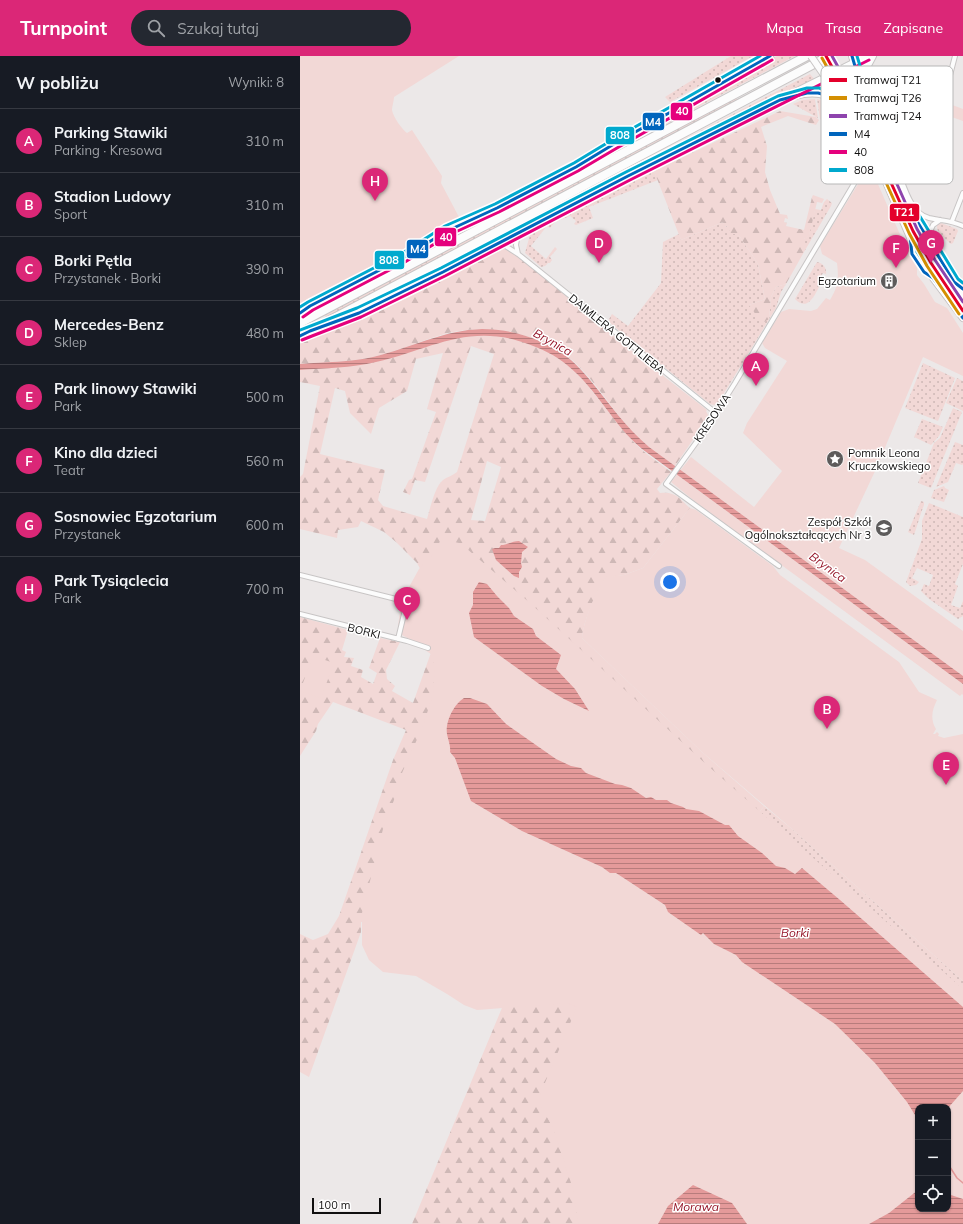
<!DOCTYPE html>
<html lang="pl">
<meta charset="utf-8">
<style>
:root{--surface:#171b24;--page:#242831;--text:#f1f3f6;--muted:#9ea1a6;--line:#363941;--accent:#db2777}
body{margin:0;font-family:Mulish,sans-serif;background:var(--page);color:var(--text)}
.controls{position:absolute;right:12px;bottom:12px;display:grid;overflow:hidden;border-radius:8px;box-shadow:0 1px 3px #0004}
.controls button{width:36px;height:36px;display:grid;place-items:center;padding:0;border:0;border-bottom:1px solid var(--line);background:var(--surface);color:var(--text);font:20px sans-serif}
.scale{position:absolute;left:12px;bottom:10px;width:69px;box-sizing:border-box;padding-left:4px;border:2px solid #100f0f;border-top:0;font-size:11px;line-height:14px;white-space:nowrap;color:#100f0f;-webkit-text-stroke:3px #fff;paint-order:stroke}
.you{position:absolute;left:370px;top:526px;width:14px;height:14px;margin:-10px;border:3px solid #fff;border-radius:50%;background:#1a73e8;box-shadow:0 0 0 6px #1a73e833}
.badge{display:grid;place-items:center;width:26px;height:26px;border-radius:50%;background:var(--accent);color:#fff;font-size:13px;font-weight:700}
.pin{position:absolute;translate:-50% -33px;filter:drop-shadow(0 1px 2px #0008)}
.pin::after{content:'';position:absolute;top:21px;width:14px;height:12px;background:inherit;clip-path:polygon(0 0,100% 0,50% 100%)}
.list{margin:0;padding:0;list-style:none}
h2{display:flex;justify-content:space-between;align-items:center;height:52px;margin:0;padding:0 16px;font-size:17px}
h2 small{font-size:13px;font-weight:400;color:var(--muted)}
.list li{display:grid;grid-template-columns:26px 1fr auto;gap:12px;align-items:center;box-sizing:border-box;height:64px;padding:0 16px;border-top:1px solid var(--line)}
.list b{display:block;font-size:15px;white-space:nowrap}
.list p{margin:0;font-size:13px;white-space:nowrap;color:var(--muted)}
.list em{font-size:13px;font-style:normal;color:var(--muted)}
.icon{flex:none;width:22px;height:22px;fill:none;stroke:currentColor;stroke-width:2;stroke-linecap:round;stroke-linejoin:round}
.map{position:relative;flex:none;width:663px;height:1168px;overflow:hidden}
header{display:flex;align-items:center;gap:24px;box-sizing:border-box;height:56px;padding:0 20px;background:var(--accent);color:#fff}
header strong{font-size:19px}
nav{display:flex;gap:22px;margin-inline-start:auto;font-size:14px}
.search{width:280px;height:36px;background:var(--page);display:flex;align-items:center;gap:10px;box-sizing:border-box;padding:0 14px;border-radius:22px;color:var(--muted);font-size:15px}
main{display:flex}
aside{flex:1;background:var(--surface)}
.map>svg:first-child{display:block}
</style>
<header>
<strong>Turnpoint</strong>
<div class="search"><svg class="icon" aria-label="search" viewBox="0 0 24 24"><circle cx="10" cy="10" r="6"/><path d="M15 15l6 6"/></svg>Szukaj tutaj</div>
<nav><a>Mapa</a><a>Trasa</a><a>Zapisane</a></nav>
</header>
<main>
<aside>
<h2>W pobliżu<small>Wyniki: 8</small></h2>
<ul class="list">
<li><span class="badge">A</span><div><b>Parking Stawiki</b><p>Parking · Kresowa</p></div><em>310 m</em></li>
<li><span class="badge">B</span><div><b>Stadion Ludowy</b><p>Sport</p></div><em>310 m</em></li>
<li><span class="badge">C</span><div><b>Borki Pętla</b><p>Przystanek · Borki</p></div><em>390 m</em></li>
<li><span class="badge">D</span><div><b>Mercedes-Benz</b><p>Sklep</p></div><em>480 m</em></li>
<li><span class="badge">E</span><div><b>Park linowy Stawiki</b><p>Park</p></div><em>500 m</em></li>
<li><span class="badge">F</span><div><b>Kino dla dzieci</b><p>Teatr</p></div><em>560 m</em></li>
<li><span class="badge">G</span><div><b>Sosnowiec Egzotarium</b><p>Przystanek</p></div><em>600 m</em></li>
<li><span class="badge">H</span><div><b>Park Tysiąclecia</b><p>Park</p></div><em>700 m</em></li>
</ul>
</aside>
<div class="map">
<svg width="663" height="1168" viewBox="0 0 663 1168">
<defs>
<pattern id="grass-dots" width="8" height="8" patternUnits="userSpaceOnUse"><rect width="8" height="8" fill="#f2d8d6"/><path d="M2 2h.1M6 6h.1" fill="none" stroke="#ceb8b6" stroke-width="1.8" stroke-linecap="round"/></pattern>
<pattern id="forest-firs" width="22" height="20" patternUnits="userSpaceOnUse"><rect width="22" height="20" fill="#f2d8d6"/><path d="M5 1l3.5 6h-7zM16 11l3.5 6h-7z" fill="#ceb8b6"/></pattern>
<pattern id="water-rules" width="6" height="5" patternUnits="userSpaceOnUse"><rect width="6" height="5" fill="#e49a9a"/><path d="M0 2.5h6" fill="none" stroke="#b77c7c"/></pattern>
</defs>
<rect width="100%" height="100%" fill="#ece8e8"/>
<!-- grass -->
<path fill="url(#grass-dots)" d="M431,0h22l-83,46 -5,-5z
M477,0h18l-213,112 20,-14z
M510,18l5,6 -188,94 -34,14v-1z
M436,42l1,2 -411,218 -1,-3z
M515,43l3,19 -25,-14 9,-4z
M517,43c14,3 25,12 31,25 -15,1 -14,6 -28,-5z
M354,115l4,9 -69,27 4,11 -17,7 -2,-1 2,-3 -6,-5 -15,6 -5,6 -3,-2 -16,20 15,13 9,-12 2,2 -7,8 2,3 -2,3h-2l-3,3 -4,1 -16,-14 6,-22 59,-31z
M527,143l5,4 -1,3 -27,46v-13l5,-4 6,-26 6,1 3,-8z
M423,166l2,5 2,-1 13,11 18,27 7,35 -16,6 20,14 2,-22 5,-10 10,-3 -5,8 -5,16 -58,95 -4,2 -4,-1 -88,-71 -12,-10 -1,-4 3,-5 16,12 33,-43 2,-41 16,-8 2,6z
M641,167l16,6 1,2 -5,12 -2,1c-6,-6 -15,-11 -14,-19z
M517,206c6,1 10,6 9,12l-3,-1 -5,8 3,3c-6,9 -12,29 -26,15z
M623,307l32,15 -17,43 -33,-13z
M657,322l6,3v30l-17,-8z
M653,352l9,4 -31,76 -13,-5 16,-40 6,-5z
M622,363l21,8 -4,9 -8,9 -17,-8z
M655,386l8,3v19l-1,1 -6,-2 -8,19 -12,5z
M644,430l1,2 4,2 -5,12 -13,-4 3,-8z
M621,445l3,1v3c-4,10 -6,19 -10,30l-6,-3z
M629,447l34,14v47l-8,20 3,2 -7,19 9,3 3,-7v15l-5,3 -29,-20 -8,-8 3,-7 5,2 4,-11 -16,-7 -5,10 7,4 -3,3 -6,1 -4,-4 16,-43v-18z
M464,750l28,23 171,152v26l-214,-181z"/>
<!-- forest -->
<path fill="url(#forest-firs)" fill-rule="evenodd" d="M480,55l36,6 3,3 -3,5 -28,-9 -27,11 6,19 -2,26 5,18 10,24 7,1 1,4 -3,-1 -1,4 3,1 -1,3 18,4 8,-33 1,-2 11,4 -2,4 -5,-1 -8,34 -5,3v13l-18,32 -10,3 -5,10 -2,22 -5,3 -5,-3 -10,-14 16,-6 -7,-35 -18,-27 -4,-3h-5l-4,-8 -3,1 -1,-5 -42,18 -27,-69z
M197,192l10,1 10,6 122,102 68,53 -1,1 2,4 -1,4 -32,47c-13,-9 -27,-18 -38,-29 -23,-24 -40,-55 -65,-77 -32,-27 -84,-37 -124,-27 -25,7 -50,18 -75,24 -24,5 -49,5 -73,7v-20l118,-56z
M175,279c41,0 80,13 108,45 16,19 31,40 48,59 11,13 26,22 40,33l-14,17 3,4c15,-2 19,5 30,15l-47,60 -19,7 -18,3c-11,16 -22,41 -24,60l120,114 62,54 -15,20 -173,52 82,346h-246l92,-221 -132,-79 -11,-2v10l-52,145 -9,-5v-138l13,6 15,-6 11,-18 54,-156 13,-30 -73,-28 -15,22 -2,7 -16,25v-139l48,13 -6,20 4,2 -2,5 10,1 -3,8 12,4 -2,7 12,7 4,-11 -8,-5 11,-30 20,4 -14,28 1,9 8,7 -3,5 21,12 20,-56 -9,-71 -7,-13 -21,-21 -12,-10 -23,-11 -3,6 -20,3 -1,8 -37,-9v-52l3,-3 17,-88 -20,-4v-12l75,-8 75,-23zM171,290l23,8 -37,118c-5,4 -10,5 -14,8 -8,6 -13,29 -16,39l-44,-13 -5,-6 7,-30 -65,-16 15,-66 10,3 5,22 21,21 8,-26 28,-17 9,-32 27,-6 -16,56 9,3 -24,67 -3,1 -6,12 7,3 5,-15 10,2zM187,405l14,6 -16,54 -14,-1z"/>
<!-- green -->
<path fill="#f2d8d6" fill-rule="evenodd" d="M0,0h159l-65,41c0,4 -2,9 -2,13 1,7 10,19 15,23l5,-3 30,46 -1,7 19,36 -57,36 -103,56z
M647,47l16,6v12l-20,-7z
M568,119h6l35,80 8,13v7l7,9 11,18 12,6 16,25v43l-40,-19 -47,112 -37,79 26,12 98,71v64l-1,-1 -2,2 -263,-193 -26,-21 20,-25 63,50 28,-36 -39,-38 4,-10 40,-62 -22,-13 -3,-5 19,-31 8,-3 22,2 6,-2 9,-11 4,2c8,-13 9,-21 7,-37l-15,-9 -2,-8 40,-65z
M390,452l6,2 77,56 7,9 119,87 20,30 18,8c-5,10 -7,19 -1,29l-3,5h2l2,-2 2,2 -1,2 6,2 19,-4v247l-171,-152 -90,-77 -120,-114c2,-19 13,-45 24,-61l18,-2 19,-7z
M141,483l18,4 7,5 64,55 177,162 256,224v235h-384l-7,-38 -19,-58 -12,-22 -2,-9 38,-90 -10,-4 -90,7 -13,-5 -17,-11 -31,-18 -33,-4 -14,-12 -7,-15v-32l21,-84 14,-37 5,-19 21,-47 10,-32 2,-25 -3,-14 -19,-14 -13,-7 -2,-8 3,-22 3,-8 15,-27 16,-17zM618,1051h30v102h-30z
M13,600l21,7 -13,35 -21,-7z"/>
<!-- water -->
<path fill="url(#water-rules)" d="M182,273c31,0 65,11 89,31 7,6 13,13 19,20 19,23 36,48 59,67l314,229v8l-321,-235c-29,-24 -45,-60 -75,-84 -12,-10 -25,-16 -39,-21 -59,-22 -96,5 -152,18 -25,6 -51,6 -76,8v-6c24,-2 50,-2 73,-7 37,-9 71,-27 109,-28z
M219,485l9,6 -6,5 -1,11 1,4 -3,5v6l-5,-2 -18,-16 -4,-11 3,-1h4l2,-3c5,0 12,-4 18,-4z
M179,526l8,2 10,12 12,12 5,8 19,13 3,7 25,19 -5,14 19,20 14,22 -25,-12 -22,-13 -68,-49 -5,-24 4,-8v-13z
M164,642h6l17,6 19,20 50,35 15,7 10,2 5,5 29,11 7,1 9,3 15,10 5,-1 5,3h11l4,3 12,4 3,2 13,2 26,14h4l9,11 24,17 14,13 9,2 10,6 7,-6 38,32 123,107v84l-15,17 -30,-1v13l-11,-18 -32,-39 -40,-39 -93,-62 -6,-7 -22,-11 -11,-11 -2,2 -33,-23 -3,-7 -49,-32h-6l-8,-6 -80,-36 -51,-30 -16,-43 -5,-6c1,-6 -2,-12 -3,-18 -2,-12 7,-30 17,-36z
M393,1129l39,18 15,21h-89l10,-18z
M618,1134v19h30v-15l15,5v25h-94l20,-11z"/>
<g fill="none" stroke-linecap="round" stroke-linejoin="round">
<!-- stream -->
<path stroke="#e49a9a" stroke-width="1.5" d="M648,1108l9,14 6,5"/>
<!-- street casing -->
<g stroke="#c8c5c5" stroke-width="6">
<path id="street" d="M564,111l5,-23
M597,113l8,4 16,-9 19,-50 15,-58
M597,113c7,16 13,44 32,49 13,3 21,2 34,8
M559,119l10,-2 14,2
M652,165l11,-28
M627,182l6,-13 7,-5
M198,188l6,1 14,9 198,159
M218,198l-2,-9 2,-12
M479,510l-113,-82 40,-55 29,-46 129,-216 5,-4 16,-8
M0,519l100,25 5,4
M0,558l107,27 21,7
M98,583l7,-29v-6l6,-7"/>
</g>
<!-- secondary casing -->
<g stroke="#c8c5c5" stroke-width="8">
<path id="secondary" d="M552,0l21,71 36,80 54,91
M524,20l35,49 10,18 46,106 18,29 30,40
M564,34l2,-21 7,-13
M495,40c18,-5 32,-3 46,8
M167,165l30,-13 79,-41 38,-23 156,-88
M197,188l131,-68 239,-120"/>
</g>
<!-- highway casing -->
<g stroke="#c8c5c5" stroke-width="10">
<path id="highway" d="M0,257l10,-7 93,-48 44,-27 20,-10
M41,263c54,-20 105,-49 156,-75
M0,267l507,-267
M0,280l529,-280"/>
</g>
<!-- street -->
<use href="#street" stroke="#fcfcfc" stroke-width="4"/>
<!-- secondary -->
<use href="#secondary" stroke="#fcfcfc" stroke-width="6"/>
<!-- highway -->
<use href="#highway" stroke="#fcfcfc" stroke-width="8"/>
<!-- secondary-bridge casing -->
<g stroke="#c8c5c5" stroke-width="8" stroke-linecap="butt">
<path id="secondary-bridge" d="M511,0l13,19"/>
</g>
<!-- secondary-bridge -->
<use href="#secondary-bridge" stroke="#fcfcfc" stroke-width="6"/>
<!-- bus-1 casing -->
<g stroke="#fff" stroke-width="6">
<path id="bus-1" d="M552,0l21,71 6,14
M609,152l45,74 9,7
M0,257l10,-7 93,-48 44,-27 50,-23 79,-41 38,-23 156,-88
M0,280l10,-5 49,-18 84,-41 185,-96 152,-76 27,-7h11l12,3 17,12 12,17 10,18 30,67 11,25 2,19 12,18 9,6 30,40"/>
</g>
<!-- bus-2 casing -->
<g stroke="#fff" stroke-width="6">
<path id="bus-2" d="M3,261l10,-7 92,-48 44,-27 50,-23 79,-41 39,-23 155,-88
M2,284l10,-4 49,-19 84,-41 185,-96 239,-120"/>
</g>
<!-- bus-3 casing -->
<g stroke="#fff" stroke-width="6">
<path id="bus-3" d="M557,0l21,69 6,14
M613,149l45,74 5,4
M0,251l8,-5 93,-48 44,-28 50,-22 79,-41 38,-23 148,-84
M0,274l57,-22 84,-40 185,-96 152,-76 29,-8h12l13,4 18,12 13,18 11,19 41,92 2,19 11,16 9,7 26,35"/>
</g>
<!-- bus-1 -->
<use href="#bus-1" stroke="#0065bd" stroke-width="3"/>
<!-- bus-2 -->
<use href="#bus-2" stroke="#e5007d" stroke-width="3"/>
<!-- bus-3 -->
<use href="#bus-3" stroke="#00a9ce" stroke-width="3"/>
<!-- tram-1 casing -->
<g stroke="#fff" stroke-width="6">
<path id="tram-1" d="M526,0l41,74 46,101 18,32 32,48"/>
</g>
<!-- tram-2 casing -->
<g stroke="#fff" stroke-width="6">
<path id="tram-2" d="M522,2l41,74 46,101 18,33 32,48"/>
</g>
<!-- tram-3 casing -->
<g stroke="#fff" stroke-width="6">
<path id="tram-3" d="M532,0l40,72 45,101 18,31 28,42"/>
</g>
<!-- tram-1 -->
<use href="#tram-1" stroke="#e4002b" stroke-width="3"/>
<!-- tram-2 -->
<use href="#tram-2" stroke="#d48f02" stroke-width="3"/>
<!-- tram-3 -->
<use href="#tram-3" stroke="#8e44ad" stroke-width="3"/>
</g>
<!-- icons -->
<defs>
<g id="building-disc" transform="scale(0.9)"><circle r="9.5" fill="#5d5b5b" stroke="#fff"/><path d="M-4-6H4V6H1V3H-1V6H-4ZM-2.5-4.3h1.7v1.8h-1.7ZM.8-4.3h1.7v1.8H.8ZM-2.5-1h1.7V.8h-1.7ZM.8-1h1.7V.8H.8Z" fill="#fff"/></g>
<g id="sight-disc" transform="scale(0.9)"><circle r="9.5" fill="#5d5b5b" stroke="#fff"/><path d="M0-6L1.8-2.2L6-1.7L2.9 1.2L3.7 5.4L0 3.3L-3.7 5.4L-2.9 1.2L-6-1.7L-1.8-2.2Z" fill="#fff"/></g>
<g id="school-disc" transform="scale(0.9)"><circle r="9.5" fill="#5d5b5b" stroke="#fff"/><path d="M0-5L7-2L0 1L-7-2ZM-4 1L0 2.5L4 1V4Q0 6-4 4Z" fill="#fff"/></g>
</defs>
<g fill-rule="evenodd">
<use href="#building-disc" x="589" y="225"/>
<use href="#sight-disc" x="535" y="403"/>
<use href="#school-disc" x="584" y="472"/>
</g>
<!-- markers -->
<circle fill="#100f0f" stroke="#fff" stroke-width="1.5" cx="418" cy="24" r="3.5"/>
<g text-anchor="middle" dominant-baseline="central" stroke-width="3" stroke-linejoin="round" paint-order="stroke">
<!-- poi labels -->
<g font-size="11" fill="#100f0f" stroke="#fff" text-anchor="end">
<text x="576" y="225">Egzotarium</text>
<text x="548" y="397" text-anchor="start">Pomnik Leona<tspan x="548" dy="13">Kruczkowskiego</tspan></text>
<text x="571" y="466">Zespół Szkół<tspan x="571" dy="13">Ogólnokształcących Nr 3</tspan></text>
</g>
<!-- street labels -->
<g font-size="11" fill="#100f0f" stroke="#fff">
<text transform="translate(317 278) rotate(39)">DAIMLERA GOTTLIEBA</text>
<text transform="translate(412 362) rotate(-56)">KRESOWA</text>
<text transform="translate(64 575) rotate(14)">BORKI</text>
</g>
<!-- water labels -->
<g font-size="12" font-style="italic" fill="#951629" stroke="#fff">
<text transform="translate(253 286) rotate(29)">Brynica</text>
<text transform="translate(528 511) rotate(36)">Brynica</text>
<text x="495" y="876">Borki</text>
<text x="396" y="1150">Morawa</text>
</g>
</g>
<!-- legend -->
<rect x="521" y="10" width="132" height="118" rx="6" fill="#fff" stroke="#b7b7b7" stroke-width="1"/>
<rect x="529" y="22" width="18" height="4" fill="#e4002b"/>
<rect x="529" y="40" width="18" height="4" fill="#d48f02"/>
<rect x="529" y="58" width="18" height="4" fill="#8e44ad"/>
<rect x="529" y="76" width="18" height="4" fill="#0065bd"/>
<rect x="529" y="94" width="18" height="4" fill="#e5007d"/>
<rect x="529" y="112" width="18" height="4" fill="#00a9ce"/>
<g font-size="11" fill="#100f0f">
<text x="554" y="28">Tramwaj T21</text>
<text x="554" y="46">Tramwaj T26</text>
<text x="554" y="64">Tramwaj T24</text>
<text x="554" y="82">M4</text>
<text x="554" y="100">40</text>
<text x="554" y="118">808</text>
</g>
<g stroke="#fff" stroke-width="1.5">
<rect x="370" y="46" width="23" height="19" rx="4" fill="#e5007d"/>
<rect x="342" y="56" width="23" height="19" rx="4" fill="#0065bd"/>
<rect x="305" y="70" width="30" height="19" rx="4" fill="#00a9ce"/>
<rect x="589" y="147" width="31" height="19" rx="4" fill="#e4002b"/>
<rect x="134" y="171" width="23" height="20" rx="4" fill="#e5007d"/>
<rect x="106" y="183" width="23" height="20" rx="4" fill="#0065bd"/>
<rect x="74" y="194" width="31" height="20" rx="4" fill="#00a9ce"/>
</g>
<g font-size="11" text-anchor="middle" font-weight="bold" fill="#fff">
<text x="382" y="59">40</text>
<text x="353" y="70">M4</text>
<text x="320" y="83">808</text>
<text x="604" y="160">T21</text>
<text x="146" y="185">40</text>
<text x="118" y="197">M4</text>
<text x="89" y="208">808</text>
</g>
</svg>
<div class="controls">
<button>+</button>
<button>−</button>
<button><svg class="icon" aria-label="locate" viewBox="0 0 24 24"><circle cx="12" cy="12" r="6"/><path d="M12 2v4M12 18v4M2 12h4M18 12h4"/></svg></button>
</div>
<div class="scale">100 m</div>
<div class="you"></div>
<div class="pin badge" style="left:456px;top:330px">A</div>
<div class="pin badge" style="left:527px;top:673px">B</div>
<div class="pin badge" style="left:107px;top:564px">C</div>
<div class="pin badge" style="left:299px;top:207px">D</div>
<div class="pin badge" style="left:646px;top:729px">E</div>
<div class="pin badge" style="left:596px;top:212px">F</div>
<div class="pin badge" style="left:631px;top:207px">G</div>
<div class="pin badge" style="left:75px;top:145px">H</div>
</div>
</main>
